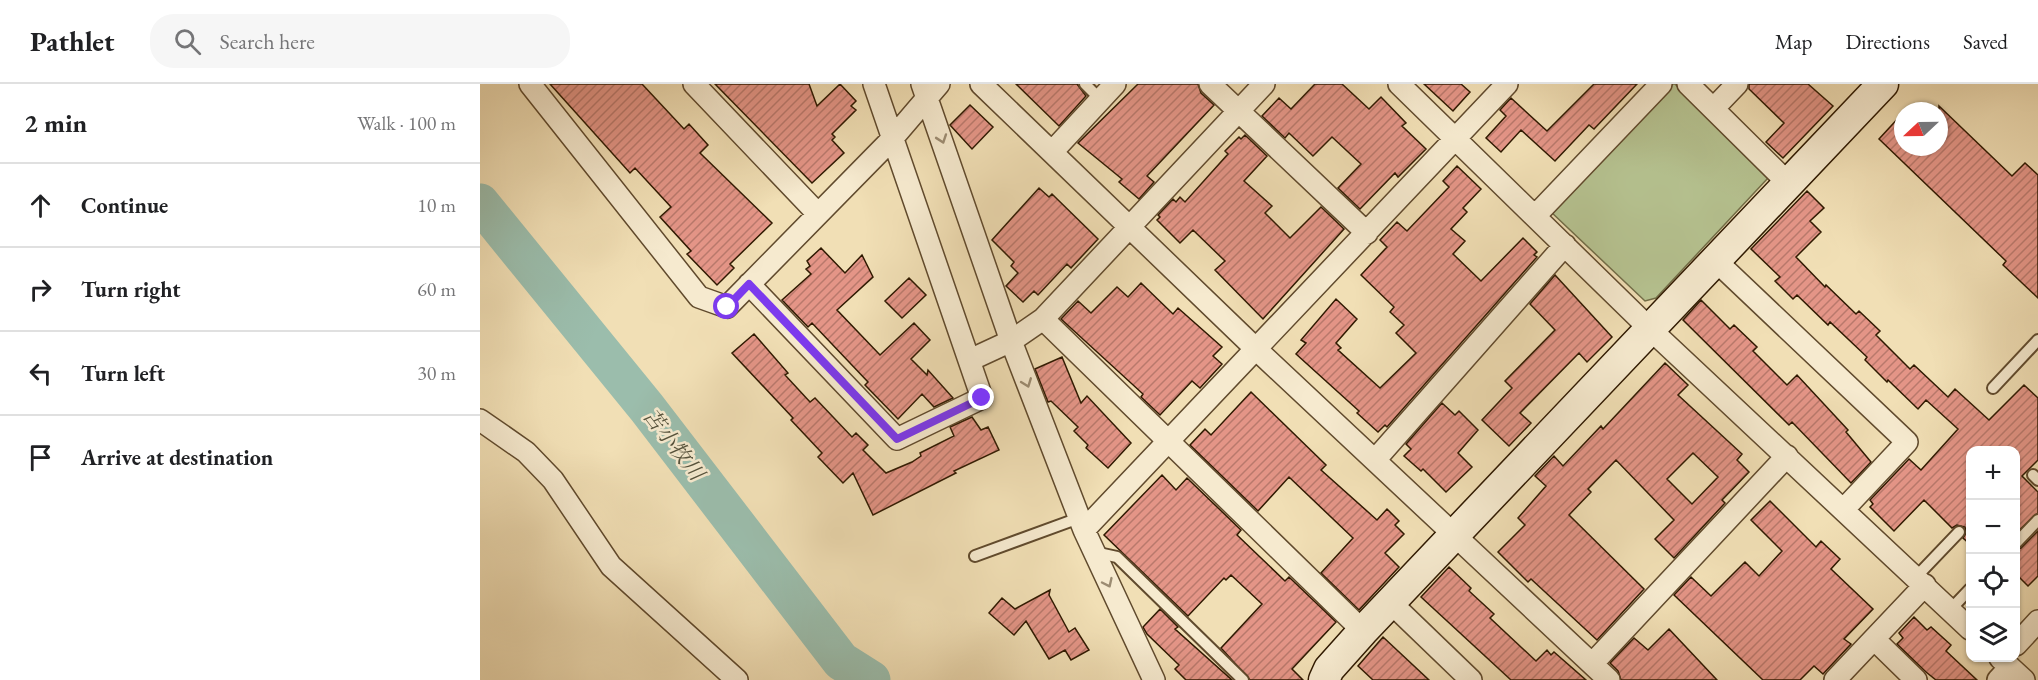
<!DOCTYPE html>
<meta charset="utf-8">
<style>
:root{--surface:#fff;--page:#f6f6f6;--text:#202124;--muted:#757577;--line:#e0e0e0}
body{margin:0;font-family:"EB Garamond","Noto Serif JP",serif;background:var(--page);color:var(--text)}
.controls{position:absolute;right:18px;bottom:18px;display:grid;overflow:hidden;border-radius:12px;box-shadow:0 2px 4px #0004}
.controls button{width:54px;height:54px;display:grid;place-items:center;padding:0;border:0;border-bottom:2px solid var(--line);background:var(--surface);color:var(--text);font:30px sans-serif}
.compass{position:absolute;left:1414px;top:18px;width:54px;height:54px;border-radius:50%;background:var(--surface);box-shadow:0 2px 4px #0004;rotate:248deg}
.stop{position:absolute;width:18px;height:18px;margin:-14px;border:4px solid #7c3aed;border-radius:50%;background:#fff}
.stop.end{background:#7c3aed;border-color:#fff;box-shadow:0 2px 6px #0008}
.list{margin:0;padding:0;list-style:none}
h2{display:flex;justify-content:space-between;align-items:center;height:78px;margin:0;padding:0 24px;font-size:26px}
h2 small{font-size:20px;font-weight:400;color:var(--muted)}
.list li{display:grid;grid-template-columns:39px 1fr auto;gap:18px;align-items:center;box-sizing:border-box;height:84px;padding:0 24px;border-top:2px solid var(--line)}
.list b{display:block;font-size:22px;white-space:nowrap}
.list em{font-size:20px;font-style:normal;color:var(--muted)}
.icon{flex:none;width:33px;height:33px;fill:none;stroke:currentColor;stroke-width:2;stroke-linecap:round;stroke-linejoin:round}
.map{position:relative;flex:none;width:1558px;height:596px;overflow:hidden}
header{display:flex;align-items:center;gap:36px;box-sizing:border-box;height:84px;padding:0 30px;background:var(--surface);border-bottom:2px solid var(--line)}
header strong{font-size:28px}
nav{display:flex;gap:33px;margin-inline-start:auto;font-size:21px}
.search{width:420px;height:54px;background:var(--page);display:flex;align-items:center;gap:15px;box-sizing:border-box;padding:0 21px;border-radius:24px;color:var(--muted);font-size:22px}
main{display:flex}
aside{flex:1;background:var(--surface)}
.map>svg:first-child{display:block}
</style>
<header>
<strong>Pathlet</strong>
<div class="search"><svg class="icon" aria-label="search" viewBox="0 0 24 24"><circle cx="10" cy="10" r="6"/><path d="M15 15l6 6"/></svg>Search here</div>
<nav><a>Map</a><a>Directions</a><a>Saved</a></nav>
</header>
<main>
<aside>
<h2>2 min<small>Walk · 100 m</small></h2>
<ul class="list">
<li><svg class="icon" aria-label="ahead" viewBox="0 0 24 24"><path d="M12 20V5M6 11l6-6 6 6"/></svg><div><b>Continue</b></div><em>10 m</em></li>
<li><svg class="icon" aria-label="right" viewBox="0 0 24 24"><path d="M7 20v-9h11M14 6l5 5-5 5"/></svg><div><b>Turn right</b></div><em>60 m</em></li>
<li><svg class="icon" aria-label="left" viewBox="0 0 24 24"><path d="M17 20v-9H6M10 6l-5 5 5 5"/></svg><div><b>Turn left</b></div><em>30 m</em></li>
<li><svg class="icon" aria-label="arrive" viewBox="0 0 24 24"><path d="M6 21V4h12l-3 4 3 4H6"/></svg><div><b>Arrive at destination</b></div></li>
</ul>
</aside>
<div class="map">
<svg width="1558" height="596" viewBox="0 0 1558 596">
<defs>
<pattern id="building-hatch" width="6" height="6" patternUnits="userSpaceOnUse" patternTransform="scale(1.5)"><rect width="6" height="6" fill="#e49587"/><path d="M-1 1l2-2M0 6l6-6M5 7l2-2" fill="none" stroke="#b9796c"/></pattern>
</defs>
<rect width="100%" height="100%" fill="#f1dfb5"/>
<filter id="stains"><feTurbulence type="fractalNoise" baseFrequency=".00333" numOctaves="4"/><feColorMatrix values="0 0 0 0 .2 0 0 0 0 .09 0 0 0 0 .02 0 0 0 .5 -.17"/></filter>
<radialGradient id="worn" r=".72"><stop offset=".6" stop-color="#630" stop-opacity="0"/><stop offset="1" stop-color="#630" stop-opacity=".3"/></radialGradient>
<!-- green -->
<path fill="#b6c391" stroke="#726e48" stroke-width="1.5" d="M1191,0h4l93,94 -112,120 -11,3 -95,-90z"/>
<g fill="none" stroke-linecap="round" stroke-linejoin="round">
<!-- river -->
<path stroke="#9bbdac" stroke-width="39" d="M0,119l167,205 194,253 30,19"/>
</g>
<!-- building -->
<path fill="url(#building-hatch)" stroke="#2f1900" stroke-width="1.5" fill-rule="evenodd" d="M70,0h92l42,45 5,-5 19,21 -8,8 72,70 -42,41 4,4 -17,17 -30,-31 4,-3 -31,-34 11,-10 -36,-39 -5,5z
M235,0h94l8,22 23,-22 16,17 -5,5 5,4 -24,24 3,3 -3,3 12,13 -32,30z
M536,0h61l9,12 -27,30z
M658,0h60l3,9 13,12 -67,71 7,6 -15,17 -20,-17 3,-3 -44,-36z
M835,0h27l27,25 12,-12 25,26 -4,3 24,23 -28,28 -3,-4 -35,36 -22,-21 23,-24 -29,-27 -19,19 -24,-23 -4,5 -23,-22 17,-18 12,11z
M944,0h37l9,8 -17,19z
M1114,0h43l-43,45 -5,-4 -34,36 -34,-31 -20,22 -15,-14 20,-22 -6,-6 11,-12 36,33z
M1269,0h59l25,22 -50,52 -17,-16 18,-19 -35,-34z
M490,21l23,22 -21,22 -22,-24z
M1459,22l73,70 13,-13 13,12v123l-35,-33 3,-4 -127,-122 24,-26v34h36z
M765,51l22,21 -23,25 28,25 -7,7 25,25 31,-31 23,22 -81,90 -48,-49 10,-9 -32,-31 -13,13 -23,-23 3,-3 -2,-2 15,-16 3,3 4,-5 5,5 43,-48 -3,-3 14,-14 2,2z
M977,82l24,23 -18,19 4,4 -16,17 14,12 -12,13 28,27 42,-43 14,14 -3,3 3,2 -150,170 -2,-2 -7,7 -21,-19 2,-2 -63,-57 10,-11 -5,-3 35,-41 21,20 -21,24 5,5 -3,2 42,38 36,-35 -20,-20 8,-8 -14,-13 4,-5 -33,-32 26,-28 -7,-7 17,-18 10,9 42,-44 -6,-6z
M559,104l10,9 3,-3 46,45 -27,29 -4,-4 -29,31 -4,-4 -11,11 -17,-16 12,-13 -7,-7 3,-4 -22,-22z
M1327,107l17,17 -14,13 11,11 -25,25 29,30 1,-2 30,29 3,-3 21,20 -4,4 34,34 4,-4 34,32 7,-8 34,31 35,-35 14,13v62l-16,16 16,16v21l-22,20v-83h-45v95l-8,-7 3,-5 -1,-6 -8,-2 -5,3 -28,-28 -30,31 -24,-24 3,-3 -3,-4 39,-41 12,11 37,-41 -32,-29 -8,9 -30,-29 -1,2 -22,-22 2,-3 -37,-35 -2,3 -31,-30 -4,4 -18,-18 5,-4 -29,-28z
M341,164l24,25 17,-18 11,22 -36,33 43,45 34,-32 16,17 -19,19 16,16 1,-5 25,28 -19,9 -12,-13 -24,25 -33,-34 3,-3 -56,-59 -4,4 -26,-27 29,-26 -5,-5 4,-3 -3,-5z
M1075,191l57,62 -25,25 -8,-9 -59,60 11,10 -22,23 -27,-26 30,-32 -7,-7 50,-51 -25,-26z
M429,194l17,17 -24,23 -17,-17z
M661,199l32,31 5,-6 44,39 -9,9 9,8 -22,24 -8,-7 -32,34 -19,-18 2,-3 -82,-75 17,-18 13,12 26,-26 11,10z
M1221,216l29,29 4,-4 23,22 -4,4 34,34 10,-10 51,55 -2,2 25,30 -20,21 -59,-61 -3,3 -106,-105z
M274,250l34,39 -3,2 25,27 5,-4 37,39 4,-4 12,12 -5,5 23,23 26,-11 9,-6 -1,-3 34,-17 -4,-9 22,-10 9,13 7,-3 11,23 -45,21 2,2 -83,42 -20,-42 -10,10 -25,-26 4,-4 -31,-33 2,-2 -61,-65z
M582,273l19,46 6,-7 44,47 -23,25 -22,-20 2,-3 -14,-14 4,-4 -27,-26 -3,1 -13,-33z
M1185,279l23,22 -10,10 64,59 -5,6 12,12 -27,28 3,3 -51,55 -19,-19 19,-19 -58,-60 -28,29 3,3 -22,23 75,74 -47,51 -66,-61 -3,3 -30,-30 27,-27 -7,-7 28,-32 -11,-10 19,-20 9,10 38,-40 2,3zM1213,369l25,24 -26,27 -25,-25z
M771,308l75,73 -5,5 56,50 10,-11 12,12 -4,4 9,9 -19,19 14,14 -40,43 -38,-37 32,-35 -64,-61 -31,34 -68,-66 15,-16 6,6z
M962,319l13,12 4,-4 19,19 -20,23 14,14 -26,25 -23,-23 -2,2 -17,-15 7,-7 -5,-5z
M682,391l14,15 11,-12 54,52 -4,5 48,46 4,-4 47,45 -44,47 11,11h-53l-29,-32 41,-44 -31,-29 -5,5 -2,-2 -36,38 -84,-81z
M1290,417l46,46 5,-6 19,18 -9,10 42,40 -29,30 7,5 -28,30 -9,-8 -14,14h-37l-89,-85 17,-18 20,19 34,-34 14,14 23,-25 -31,-31z
M1558,447v45l-10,10 -12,-12v-24l5,-2z
M969,483l22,21 -2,3 25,23 -4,4 46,43 11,-11 4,5 3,-3 32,28h-75l-90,-83z
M570,506l-1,5 20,37 6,-4 14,22 -18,10 -6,-10 -16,9 -23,-38 -12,14 -25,-22 13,-15 13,11z
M680,525l18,18 -3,2 57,51h-46l-11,-11 4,-4 -32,-31 -4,-7z
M1434,533l13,13 4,-3 20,18 -5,6 31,29h-41l-10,-8 -29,-28 6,-6 -4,-5z
M1189,545l48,51h-96l-3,-9 -8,-8 24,-25 14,12z
M903,553l46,43h-56l-15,-14z"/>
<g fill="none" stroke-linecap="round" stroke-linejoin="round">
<!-- lane casing -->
<g stroke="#604a2d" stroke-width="14">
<path id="lane" d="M605,0l16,16
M1513,304l45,-48
M1553,391l5,5
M1536,459l22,-23
M614,468l23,5 126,123
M495,472l104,-38
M1436,493l43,-45
M1470,526l20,-21"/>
</g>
<!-- street casing -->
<g stroke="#604a2d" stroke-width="24">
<path id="street" d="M50,0l169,213 28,10 165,-168 47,-55
M214,0l123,129
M442,0l89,257 73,189 70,150
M501,0l275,265 353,331
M730,0l157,149
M919,0l251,245 320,300
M1208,0l100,99
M1234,24l23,-24
M572,68l63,-68
M1055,132l126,-132
M1235,176l192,182 -63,67
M269,200l148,155 85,-41 -108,-314
M563,235l320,312
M490,276l41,-19 32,-22 221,-235
M0,336l46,32 27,28 58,86 126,114
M895,376l190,-215
M604,446l423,-446
M910,518l81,78
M1394,555l42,41
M1536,561l22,-24
M1520,574l24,22
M1112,580l195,-208
M1355,596l90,-95
M1518,596l12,-13"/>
</g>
<!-- secondary casing -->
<g stroke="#2f1900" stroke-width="33">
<path id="secondary" d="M844,596l5,-11 34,-38 520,-547"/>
</g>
<!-- lane -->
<use href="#lane" stroke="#f6eacf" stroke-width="10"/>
<!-- street -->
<use href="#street" stroke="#f6eacf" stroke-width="21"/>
<!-- secondary -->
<use href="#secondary" stroke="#f6eacf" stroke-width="30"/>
</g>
<!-- one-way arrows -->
<defs><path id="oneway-chevron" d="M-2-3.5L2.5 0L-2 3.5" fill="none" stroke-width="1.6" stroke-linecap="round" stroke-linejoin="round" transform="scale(1.5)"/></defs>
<g stroke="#9c8c72">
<use href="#oneway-chevron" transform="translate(462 55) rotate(71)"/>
<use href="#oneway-chevron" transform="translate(547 299) rotate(69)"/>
<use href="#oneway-chevron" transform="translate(628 499) rotate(65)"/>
</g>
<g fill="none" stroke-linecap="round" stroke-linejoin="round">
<!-- route -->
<path stroke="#7c3aed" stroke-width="8" d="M247,223l22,-23 148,155 85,-41"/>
</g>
<g text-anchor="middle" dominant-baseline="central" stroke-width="5" stroke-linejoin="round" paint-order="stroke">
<!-- water labels -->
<g font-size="21" font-style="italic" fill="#55523c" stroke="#f6eacf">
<text transform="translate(194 360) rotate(52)">苫小牧川</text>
</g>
</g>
<rect width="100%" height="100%" filter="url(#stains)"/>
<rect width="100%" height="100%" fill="url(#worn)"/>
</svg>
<div class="controls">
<button>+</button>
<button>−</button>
<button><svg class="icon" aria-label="locate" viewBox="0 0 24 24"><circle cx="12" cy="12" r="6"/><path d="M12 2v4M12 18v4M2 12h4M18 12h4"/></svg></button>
<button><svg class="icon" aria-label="layers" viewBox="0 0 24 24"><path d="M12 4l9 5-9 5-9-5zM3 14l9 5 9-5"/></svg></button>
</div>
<svg class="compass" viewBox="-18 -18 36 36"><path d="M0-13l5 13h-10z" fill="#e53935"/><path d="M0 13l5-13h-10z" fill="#757577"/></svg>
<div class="stop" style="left:247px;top:223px"></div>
<div class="stop end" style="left:502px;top:314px"></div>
</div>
</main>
